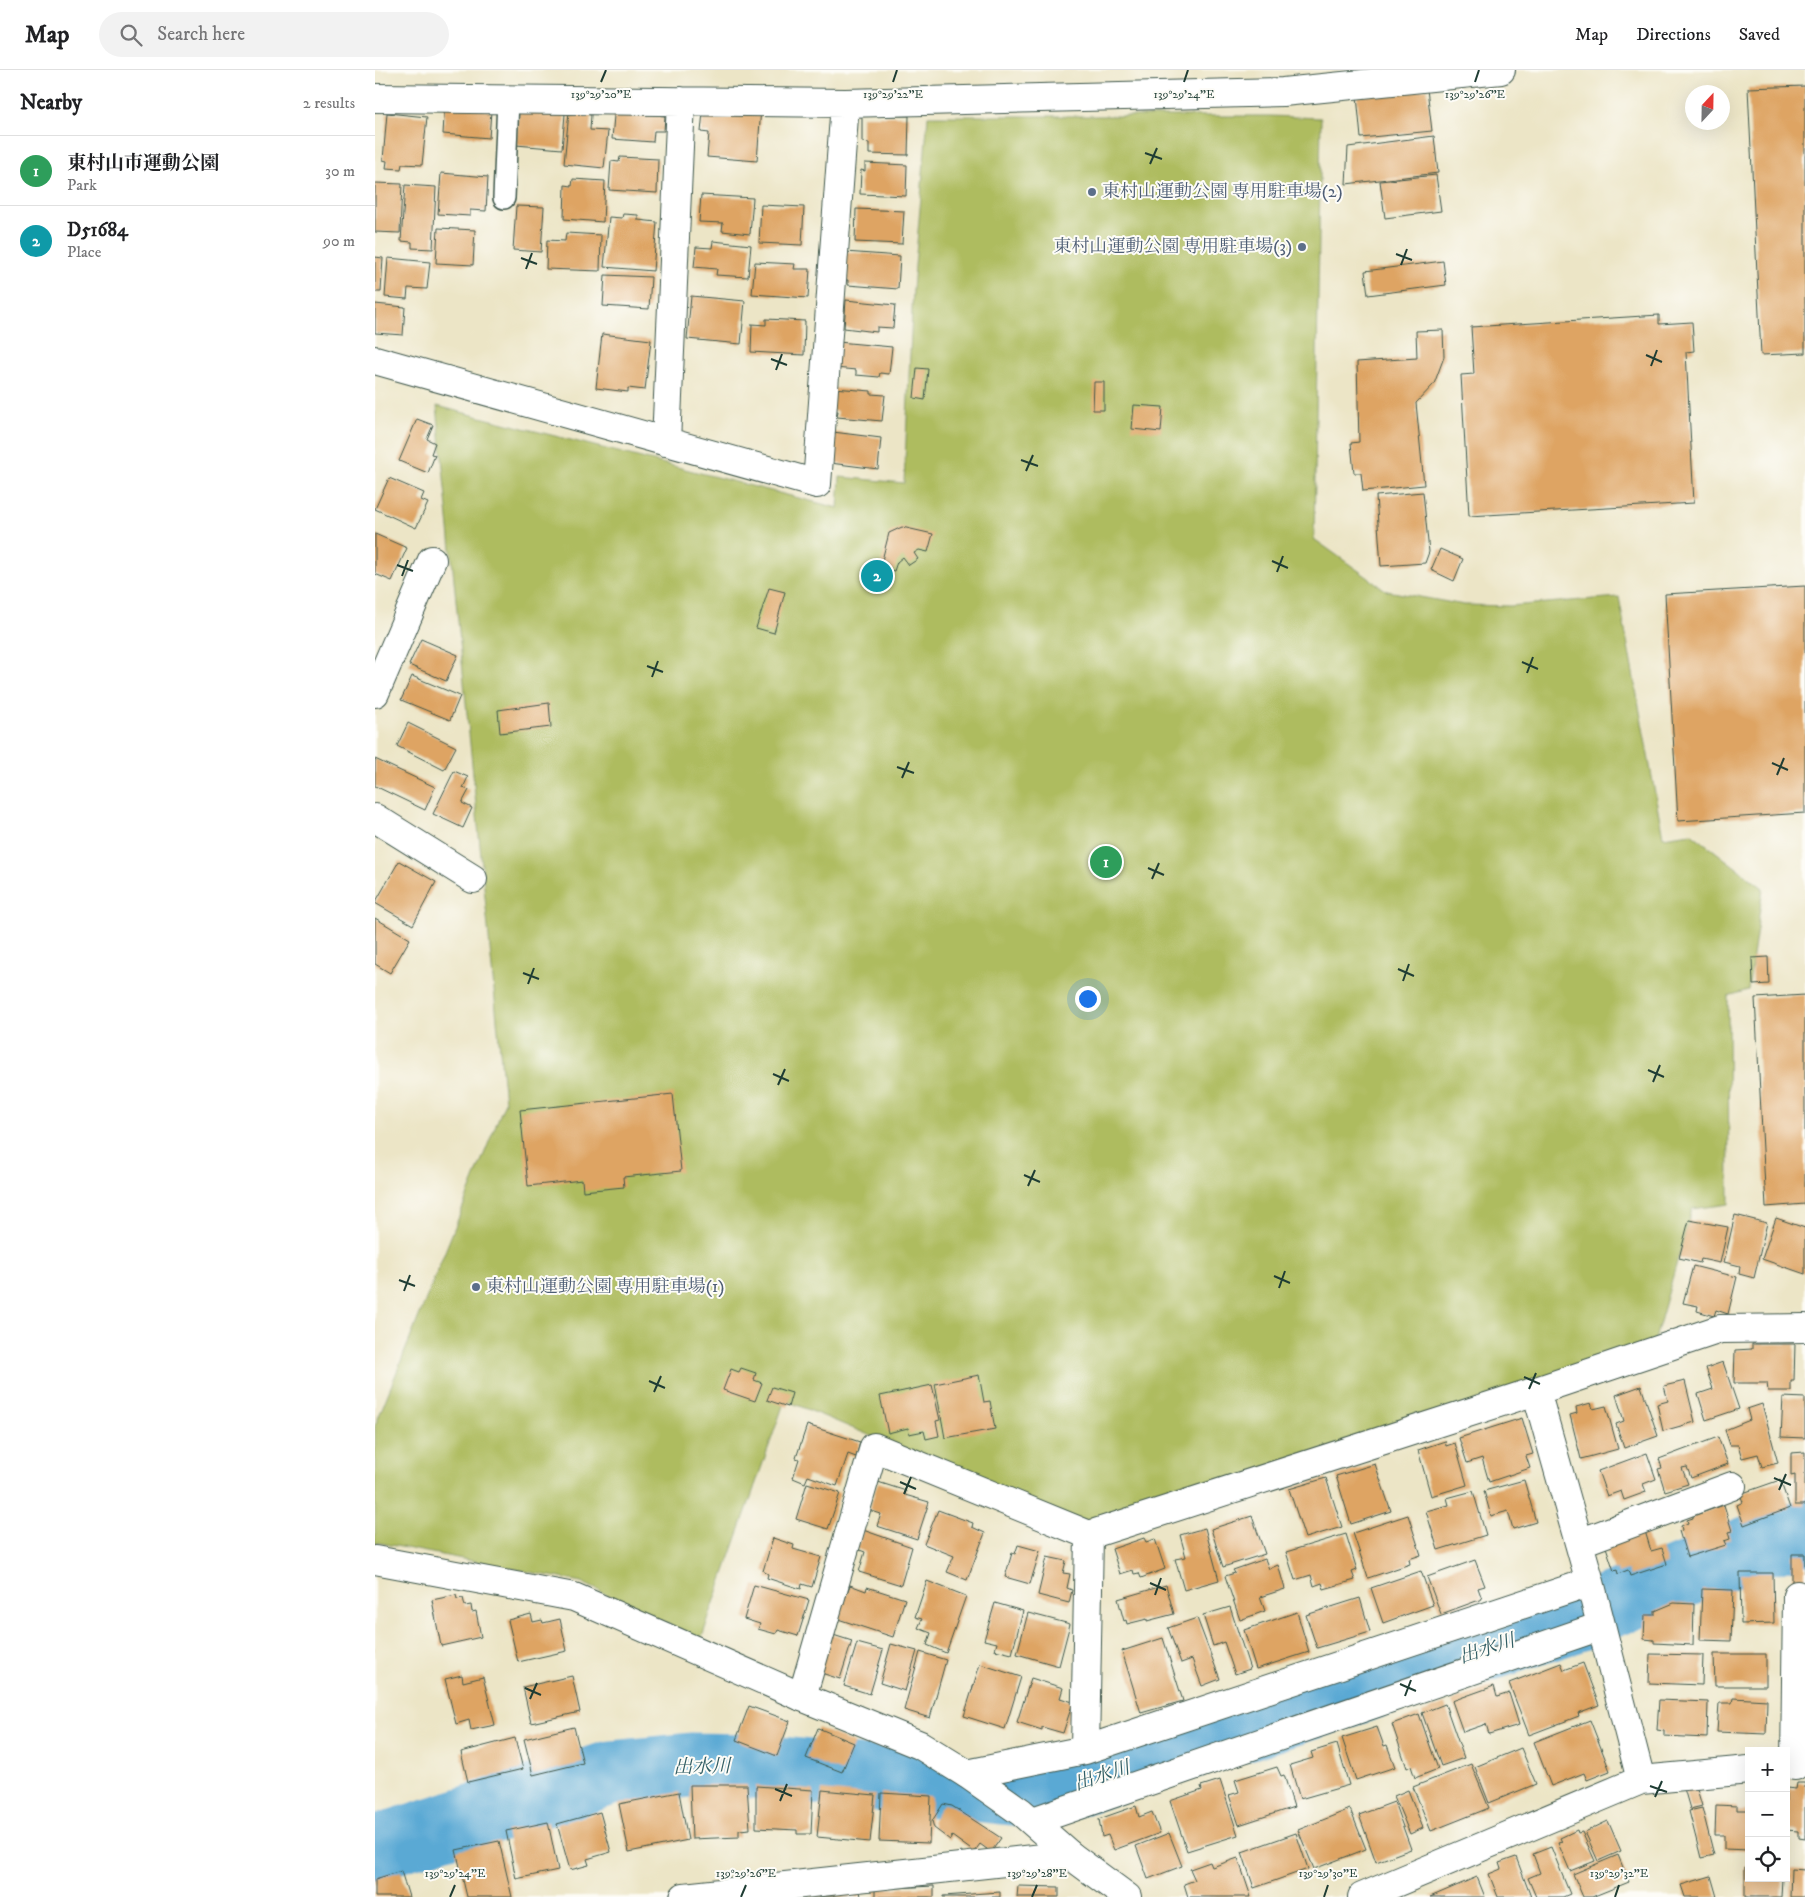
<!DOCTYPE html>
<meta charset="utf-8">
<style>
:root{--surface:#fff;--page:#f2f2f2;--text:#202124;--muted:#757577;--line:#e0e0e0;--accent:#db2777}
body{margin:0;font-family:"IM FELL DW Pica","Noto Serif JP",serif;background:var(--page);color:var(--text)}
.controls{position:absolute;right:15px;bottom:15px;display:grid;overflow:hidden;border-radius:0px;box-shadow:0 5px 20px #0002}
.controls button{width:45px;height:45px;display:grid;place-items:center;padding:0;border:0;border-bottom:1px solid var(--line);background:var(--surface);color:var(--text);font:25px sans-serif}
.compass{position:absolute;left:1310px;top:15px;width:45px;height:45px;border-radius:50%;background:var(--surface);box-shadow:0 5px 20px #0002;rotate:22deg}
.you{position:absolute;left:712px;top:928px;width:18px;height:18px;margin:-12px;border:4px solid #fff;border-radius:50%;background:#1a73e8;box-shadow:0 0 0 8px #1a73e833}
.badge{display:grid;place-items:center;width:32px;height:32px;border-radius:50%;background:var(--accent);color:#fff;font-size:16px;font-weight:700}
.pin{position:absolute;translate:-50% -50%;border:2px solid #fff;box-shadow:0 1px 5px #0006}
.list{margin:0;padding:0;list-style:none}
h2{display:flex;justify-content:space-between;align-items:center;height:65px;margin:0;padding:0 20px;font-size:21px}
h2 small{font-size:16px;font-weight:400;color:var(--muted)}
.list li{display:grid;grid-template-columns:32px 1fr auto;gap:15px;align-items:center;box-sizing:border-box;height:70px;padding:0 20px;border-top:1px solid var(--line)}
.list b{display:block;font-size:19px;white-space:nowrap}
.list p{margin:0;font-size:16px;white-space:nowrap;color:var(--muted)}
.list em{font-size:16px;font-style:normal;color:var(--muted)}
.icon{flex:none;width:28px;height:28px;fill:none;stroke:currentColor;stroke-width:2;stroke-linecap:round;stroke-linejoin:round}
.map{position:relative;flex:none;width:1430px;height:1827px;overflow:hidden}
header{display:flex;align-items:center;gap:30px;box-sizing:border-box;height:70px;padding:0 25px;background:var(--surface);border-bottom:1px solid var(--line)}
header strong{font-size:24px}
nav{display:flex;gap:28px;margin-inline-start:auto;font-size:18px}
.search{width:350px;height:45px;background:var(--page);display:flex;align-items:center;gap:12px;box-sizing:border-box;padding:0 18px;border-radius:28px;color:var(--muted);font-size:19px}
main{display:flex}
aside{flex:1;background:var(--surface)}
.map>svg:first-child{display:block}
</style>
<header>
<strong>Map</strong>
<div class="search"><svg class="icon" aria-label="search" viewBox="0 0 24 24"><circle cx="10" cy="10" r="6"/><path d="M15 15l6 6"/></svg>Search here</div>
<nav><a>Map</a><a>Directions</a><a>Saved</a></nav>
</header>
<main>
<aside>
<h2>Nearby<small>2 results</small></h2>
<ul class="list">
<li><span class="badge" style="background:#2e9e5b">1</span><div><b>東村山市運動公園</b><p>Park</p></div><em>30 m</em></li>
<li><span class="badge" style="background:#0f9aa8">2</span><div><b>D51684</b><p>Place</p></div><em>90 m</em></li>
</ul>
</aside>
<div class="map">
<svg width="1430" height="1827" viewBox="0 0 1430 1827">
<rect width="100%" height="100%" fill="#fdfcf7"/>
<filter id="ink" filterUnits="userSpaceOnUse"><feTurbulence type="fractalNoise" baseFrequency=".02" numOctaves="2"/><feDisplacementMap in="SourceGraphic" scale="10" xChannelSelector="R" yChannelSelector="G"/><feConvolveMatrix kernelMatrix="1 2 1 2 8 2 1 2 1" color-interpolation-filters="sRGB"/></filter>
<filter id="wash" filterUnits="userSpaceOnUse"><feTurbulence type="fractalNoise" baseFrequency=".0096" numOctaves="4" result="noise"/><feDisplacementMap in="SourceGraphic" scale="20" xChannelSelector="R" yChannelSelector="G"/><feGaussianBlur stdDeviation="1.12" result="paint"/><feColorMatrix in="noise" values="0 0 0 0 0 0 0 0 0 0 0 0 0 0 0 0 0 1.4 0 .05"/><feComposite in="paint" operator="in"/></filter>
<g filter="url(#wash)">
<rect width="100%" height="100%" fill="#ece5c6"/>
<!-- green -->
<path fill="#aebc5e" stroke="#667c49" d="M553,46h342l51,2 -7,421 73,52 77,14 46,1 109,-9 44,240 28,-4 72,55 -15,102 -20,6 1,208 -37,5 -38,134 -565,184 -304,-127 -84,240 -120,-58 -206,-40v-116l130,-324 -68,-696 401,102 2,-31 64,6 9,-194z"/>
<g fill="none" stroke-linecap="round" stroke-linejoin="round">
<!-- river -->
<path stroke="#5aa9d4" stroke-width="65" d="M0,1778l236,-75 80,-8 62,1 287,30 544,-179 168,-70 53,-15"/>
</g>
<g id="blocks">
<!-- building -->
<path fill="#dea464" d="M1430,16v267l-44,2 -13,-267z
M1052,19l5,42 -71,7 -4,-42z
M70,30l46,11 -2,27 -46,-4z
M144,33l46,11 -3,35 -46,-4z
M240,34l40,3 -1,8 11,1 -1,15h-10l-1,11 -41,-3z
M386,38l-4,53 -50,-4 2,-24 -8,-1 2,-20z
M194,42l22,3 -1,15 18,1 -4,37 -40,-4z
M12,43l40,4 -5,48 -20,-1 -1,5 -15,-1 1,-7 -4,-1z
M487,46h47l-1,39 -39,-1v-11l-7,-1z
M1059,66l4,37 -92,11 2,-37z
M245,87l38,2 -1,34 -48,-3 2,-29 8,1z
M490,93l42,2 -1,31 -46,-2 1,-24 4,1z
M66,103l47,4 -2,34 -16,-1v6l-32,-2z
M1061,105l5,36 -56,7 -5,-37z
M198,109l32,2 -2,41 -39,-3 1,-34 7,1z
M0,113l27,1 -2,49 -25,-1z
M30,115l31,2 -3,62 -21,-1v-6l-11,-1z
M326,125l52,3 -3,36 -28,-3 1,-8 -24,-1z
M386,135l43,2 -2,38 -43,-2z
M141,136l28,1 -3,45 -28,-2z
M481,139l48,2 -2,33 -47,-2z
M248,144l15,1v5l19,2 -4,49 -49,-4 5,-50 13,1z
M63,158l37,2 -2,35 -37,-2z
M191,163l35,2 -1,36 -54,-2 1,-29 18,1z
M338,171l38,4 -3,32 -32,-2 1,-6 -23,-2 2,-20 16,1z
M470,182l55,4 -2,33 -50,-4v-5h-4z
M0,187l8,1 -2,34h-6z
M13,188l42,4 -3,27 -19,-1 -1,11 -22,-2z
M1068,191l3,24 -78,10 -3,-24z
M380,192l40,2 -1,5h16l-2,29 -56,-4z
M230,205l46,2 -2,32 -46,-3z
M316,226l54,5 -4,43 -54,-5z
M471,230l49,5 -2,23 -16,-1v5l-33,-4z
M0,234l30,3 -2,28 -28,-2z
M1284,245v9l33,-2 2,29 -8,1 8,151 -225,13 -8,-141 13,-1 -3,-47z
M391,249l39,2 -1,34 -53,-3 1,-28 14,1z
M1068,260l1,27 -10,27 -18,19 8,82 -61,6 -2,-18h-7l-3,-30 8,-1 -2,-80 60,-4 -1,-27z
M227,264l49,6 -6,50 -17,-2v4l-32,-4z
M463,272l54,5 -3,27 -9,-1 -1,4 -23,-2v-5l-21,-2z
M542,298l11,1 -3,31 -11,-2z
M719,312h10v28h-11z
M459,318l37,3v3l14,1 -3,26 -45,-4 1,-6h-6z
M759,335l29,2 -2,25 -29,-3z
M42,349l16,6 -6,14 8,4 -4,11 4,1 -7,18 -29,-12z
M458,362l48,6 -3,31 -48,-6z
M14,408l35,15 -3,7 7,3 -12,25 -41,-19z
M1048,422l6,60 -4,11 -44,3 -5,-70z
M527,457l31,7 -5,18 -9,-2 -5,3 4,6 -9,6 -6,-8 -6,5 -3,9 -14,-3 9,-35z
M0,464l32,14 -15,33 -17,-7z
M1065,479l23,10 -9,22 -23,-11z
M1430,516v227l-127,8 -13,-227z
M394,518l16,4 -11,41 -18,-5z
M46,569l37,16 -12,26 -37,-16z
M37,606l48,20 -10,24 -49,-20z
M174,633l2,24 -51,6 -2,-23z
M33,653l48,24 -12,23 -47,-24z
M0,689l60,28 -10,23 -50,-24z
M79,701l14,6 -5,11 6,2 -7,13 10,5 -9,20 -30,-14z
M24,791l37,21 -23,43 -38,-22z
M0,848l35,21 -20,34 -15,-9z
M1393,887l1,27 -16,1 -1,-27z
M1430,925v209l-39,3 -11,-209z
M298,1024l8,77 -58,6 1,10 -41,4 -1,-11 -54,6 -8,-76z
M1360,1145l32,8 -13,55 -15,-4 1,-8 -16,-4z
M1401,1148l29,10v46l-43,-15z
M1314,1150l39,7 -8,36 -19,-4 -1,4 -21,-5z
M1318,1196l44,11 -9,37 -12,-4 -2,6 -17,-5 1,-5 -15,-3z
M1377,1274h43l-1,37h-3v10h-23l-1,-8h-33l1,-33 17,-1z
M1348,1292l16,47 -33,11 -8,-26 15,-5 -7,-21z
M366,1298l15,5 -2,7 8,3 -7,18 -32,-11 8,-21 8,3z
M604,1305l5,27 6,-1 5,28 -50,9 -10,-54z
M1310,1311l10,41 -32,9 -6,-27 11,-3 -4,-15z
M557,1315l8,35 -4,1 3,15 -13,3 -2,-8 -15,3 -1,-6 -20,5 -8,-37z
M1266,1316l17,50 -34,12 -8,-24 8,-3 -8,-26z
M397,1317l20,6 -4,14 -21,-7z
M1408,1327l22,1v40l-24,-1z
M1216,1333l2,6 13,-3 12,43 -37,10 -11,-44 7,-2 -1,-6z
M1387,1334l16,59 -16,4 -4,-13 -16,4 -4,-13h-8l-5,-15 25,-10 -3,-11z
M1147,1348l11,36 -7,2 4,12 -41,14 -7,-24 -15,5 -8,-25z
M432,1355l53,17 -4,15 -8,-3 -11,32 -29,-10 -3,7 -12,-5 6,-19 -3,-1z
M1343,1367l10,27 -37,14 -4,-11 -5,1 6,16 -23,7 -7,-22 4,-1 -3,-9z
M1070,1371l1,5 9,-3 12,42 -36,11 -13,-46z
M1430,1382v53h-10v-30l-4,1v-23z
M1272,1383l9,26 -13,5 3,8 -22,8 -3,-9 -14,5 -9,-25z
M1000,1394l16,47 -40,13 -15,-48z
M951,1408l16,49 -37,11 -16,-49z
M1149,1410l12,42 -23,7 -5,-18 -17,5 -7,-25z
M1405,1410l10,28 -46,17 -7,-20 6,-3 -3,-8z
M503,1412l28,9 -1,4 24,7 -12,37 -40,-13 4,-12 -12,-4z
M432,1413l33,10 -12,36 -32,-10z
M1098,1421l13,44 -48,15 -12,-39 23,-6 -2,-7z
M1349,1435l8,26 -4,1 2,7 -6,2 2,4 -39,12 -8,-26 3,-1 -1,-4 7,-3 -1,-3 6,-2v-2z
M563,1440l35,13 -1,4 13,6 -18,47 -20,-8 7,-16 -30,-12z
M1033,1445l13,40 -12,4 1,5 -42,14 -15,-45z
M877,1446l13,38 -42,13 -12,-38z
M830,1458l14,52 -35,10 -9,-31 11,-2 -6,-22z
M488,1460l49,17 -11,38 -42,-13 6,-20 -8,-3z
M1270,1461l6,20 11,-3 5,16 -37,12 -2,-6 -10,4 -1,-4 -3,1 -9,-27z
M971,1464l11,36 -5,2 3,8 -31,9 -2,-6 -8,3 -3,-11 -16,5 -9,-28z
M398,1468l21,7 -1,4 28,8 -9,30 -10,-3 -1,5 -34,-11 1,-4 -5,-3z
M769,1468l2,4 9,-3 10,30 -24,9 -2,-5 -5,1 -1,-4 -13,4 -8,-25z
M643,1475l22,6 -10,33 -25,-7 7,-24 3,1z
M1417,1484h13v33l-13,-1z
M672,1487l19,4 -3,12 7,1 -3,14 5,2 -3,13 -31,-8z
M890,1489l4,10 9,-4 7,24 -25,8 5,14 -25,9 -15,-44 10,-3 -2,-3z
M1100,1490l10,26 -7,2 4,11 -41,15 -14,-37z
M1046,1501l12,34 -50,18 -12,-35z
M1365,1503h33l1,50 -33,1z
M552,1511l39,15 -20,57 -19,-8 4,-12 -13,-5 4,-9 -7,-2z
M379,1515l55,15 -11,36 -20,-6 -2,4 -18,-5 2,-5 -16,-5z
M475,1515l16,6 1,-4 38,12 -12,38 -55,-18z
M791,1515l8,29 -27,7v-2l-20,5 -1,-4 -2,1 -6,-22z
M1327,1519l31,1 -2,51 -31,-1z
M81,1525l1,4 6,-1 2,8 6,-1 1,7 4,-1 5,26 -40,9 -9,-46z
M985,1528l10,34 -53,16 -11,-33z
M620,1533l28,8 -11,43 -17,-4 2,-7 -13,-3z
M1299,1533l20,1 -1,41 -39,-2v-3l-10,-1 1,-24h10v-4z
M855,1537l20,62 -15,5 -11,-32 -11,4 -10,-31z
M922,1542l12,40 -53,17 -12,-39z
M653,1543l42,11 -11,42 -42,-12z
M156,1544l2,8 9,-2 1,3 17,-4 7,32 -49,11 -10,-42z
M822,1548l23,61 -18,7 -10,-27 -11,4 -13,-35z
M455,1564l22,7 -12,38 -22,-7z
M788,1568l20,63 -42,12 -19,-62z
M482,1573l26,7 -13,44 -26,-8z
M516,1574l26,7 -12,40 -25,-8z
M545,1582l26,8 -16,58 -26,-8z
M1275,1584l53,1 -1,30 -53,-2z
M1339,1584h52v32h-51z
M1186,1593l3,7 19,-7 16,42 -21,8 1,3 -50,19 -20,-52z
M605,1594l41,13 -16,52 -41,-13z
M87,1605l1,7 20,-5 12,48 -24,5 -2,-10 -13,4 -11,-45z
M197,1606l8,36 -49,11 -8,-36z
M656,1608l32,10 -3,10 13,4 -10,31 -21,-6v3l-25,-8z
M1119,1616l3,11 12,-4 10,32 -30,9 -3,-10 -23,8 -11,-31z
M1358,1628l34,2 -1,34 -49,-2 2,-29h13z
M1284,1630l49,2 -1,36 -43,-2v-5l-7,-1z
M1070,1634l19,54 -23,8 -19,-53z
M374,1636l41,15 -13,35 -41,-16z
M1044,1644l19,55 -23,9 -4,-12 -4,2 -15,-44z
M1215,1650l20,51 -23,9 -3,-7 -33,13 -17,-44z
M199,1657l9,36 -50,12 -9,-36z
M1002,1657l7,19 3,-1 8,22 -39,13 -14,-42z
M443,1658l36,15 -12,29 -36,-14z
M140,1668l8,31 -55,13 -7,-30z
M962,1674l12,41 -49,14 -10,-34 23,-7 -2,-6z
M1146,1678l15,36 -47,19 -14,-36z
M1096,1694l18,44 -58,23 -18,-44z
M902,1697l4,9 3,-1 10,32 -55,18 -10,-30 10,-3 -4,-12z
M845,1710l18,55 -51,16 -17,-50 32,-11 -1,-4z
M1320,1712l7,24 -12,3 -7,-24z
M1422,1713h8v56l-6,-1v-7l-13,-1v-42l10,1z
M315,1715h57l3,44 -11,1v7l-47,2z
M381,1716l57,4 -2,44h-14v-4l-41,-2z
M447,1720l53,5 -5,47 -53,-5z
M1033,1720l15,38 -13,6 -16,-38z
M304,1722l9,48 -59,12 -10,-48z
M506,1723l50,3 -2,47 -50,-2z
M1019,1732l17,47 -35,13 -17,-47z
M568,1734l9,2 49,32 -10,14 -11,-8 -6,8 -22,-16 -2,4 -16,-12 -2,-7z
M1341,1735l21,1v4h12v40l-25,-1v-14h-9z
M761,1736l3,11 13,-5 8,21 -46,17 -6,-15 -6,2 -3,-18z
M1327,1738l12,47 -13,3 -12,-47z
M975,1739l16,40 -52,20 -16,-39z
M225,1742l11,40 -24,7 2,6 -19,5 -13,-46z
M1233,1751l13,30 -23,10 -13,-29z
M173,1752l10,48 -42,9 -10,-48z
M1202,1760l1,3 4,-1 13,29 -25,10 -12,-28 4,-1 -2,-4z
M794,1763l13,33 -34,13 -12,-33z
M921,1763l12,36 -54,19 -12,-36z
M124,1771l13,56h-45l-11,-47z
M1176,1777l19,47 -7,3h-27l-8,-19 12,-5 -7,-19z
M1243,1785l11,27 -37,15h-9l-10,-23z
M1141,1787l15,40h-33l-9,-23 12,-5 -2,-6z
M863,1788l13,39h-63l-4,-13 11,-4 -5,-11 20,-7 2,5z
M1370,1797h4v11h33l-1,19h-36z
M1416,1799l14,1v27h-15z
M26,1801l8,26h-34v-18z
M1336,1806l6,21h-32l-4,-12z
M1102,1807l8,20h-55z
M559,1816v11h-59v-8z
M643,1816l41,1v10h-42z
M485,1820l1,7h-55z
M625,1822v5h-57v-1z"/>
</g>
</g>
<g filter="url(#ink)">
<use href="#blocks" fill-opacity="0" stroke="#3e564a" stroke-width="1"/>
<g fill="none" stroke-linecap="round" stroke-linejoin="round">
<!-- lane casing -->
<g stroke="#3e564a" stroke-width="24">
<path id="lane" d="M129,128l4,-98"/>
</g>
<!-- street casing -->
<g stroke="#3e564a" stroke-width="30">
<path id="street" d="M0,28l470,5 438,-11 218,-22
M0,290l442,124 28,-381
M291,372l15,-341
M0,623l57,-133
M0,748l98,61
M1161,1321l54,191 51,198
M1204,1473l153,-57
M427,1627l72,-250 215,88 447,-144 184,-62 85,-1
M710,1680l4,-215
M1420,1696l2,-171
M592,1704l118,-24 505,-168
M658,1751l568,-195
M309,1827l386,-42
M987,1827l279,-117 108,-10"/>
</g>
<!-- secondary casing -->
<g stroke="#3e564a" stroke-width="30">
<path id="secondary" d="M0,1490l199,37 228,100 118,48 47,29 54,38 49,43 57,42"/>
</g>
<!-- lane -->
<use href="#lane" stroke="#fff" stroke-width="21"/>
<!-- street -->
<use href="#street" stroke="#fff" stroke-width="28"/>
<!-- secondary -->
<use href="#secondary" stroke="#fff" stroke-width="28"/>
</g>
</g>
<!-- ticks -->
<path fill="none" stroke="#1f3d34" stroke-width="2" d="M226,12l5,-12M518,12l4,-12M809,12l4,-12M1100,12l4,-12M770,83l17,6M775,94l7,-16M1021,184l16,6M146,188l16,6M1026,195l6,-16M151,199l6,-16M1271,285l16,7M396,289l16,6M1276,296l6,-16M401,300l6,-16M646,390l17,6M651,401l7,-16M897,491l16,7M22,495l16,6M902,502l6,-16M27,506l6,-16M1147,592l16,7M272,596l16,6M1152,603l6,-16M277,607l6,-16M1397,693l16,7M522,697l17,6M1402,705l7,-17M527,708l7,-16M773,798l16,7M777,809l7,-16M1023,899l16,7M148,903l16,6M1028,911l6,-17M153,914l6,-16M1273,1000l16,7M398,1004l16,7M1278,1012l7,-17M403,1015l7,-16M649,1105l16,7M653,1116l7,-16M899,1206l16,7M24,1210l16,6M904,1218l6,-17M29,1221l6,-16M1149,1307l16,7M274,1311l16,7M1154,1319l7,-16M279,1322l7,-16M1399,1408l17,7M525,1412l16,7M1404,1420l7,-16M529,1424l7,-17M775,1513l16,7M780,1525l6,-17M1025,1614l16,7M150,1618l16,7M1030,1626l6,-16M155,1629l7,-16M1275,1716l17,6M400,1719l17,7M1280,1727l7,-16M405,1731l7,-17M75,1827l5,-12M366,1827l5,-12M657,1827l5,-12M949,1827l4,-12M1240,1827l4,-12"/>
<!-- markers -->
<g fill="#5c6f8a" stroke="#fdfcf7" stroke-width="2">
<circle cx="717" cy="122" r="5"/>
<circle cx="927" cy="177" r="5"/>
<circle cx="101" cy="1217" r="5"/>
</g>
<g text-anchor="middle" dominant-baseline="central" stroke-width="4" stroke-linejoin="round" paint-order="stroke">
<!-- service labels -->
<g font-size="18" fill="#4e5e75" stroke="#fdfcf7" text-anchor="start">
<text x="727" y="122">東村山運動公園 専用駐車場(2)</text>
<text x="917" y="177" text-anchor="end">東村山運動公園 専用駐車場(3)</text>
<text x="111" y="1217">東村山運動公園 専用駐車場(1)</text>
</g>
<!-- water labels -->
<g font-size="19" font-style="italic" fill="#315d64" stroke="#fdfcf7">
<text transform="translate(1112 1579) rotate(-18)">出水川</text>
<text transform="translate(327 1697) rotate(-1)">出水川</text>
<text transform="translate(727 1706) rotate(-18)">出水川</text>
</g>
</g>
<g font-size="12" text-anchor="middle" fill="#1f3d34" stroke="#fdfcf7" stroke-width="4" stroke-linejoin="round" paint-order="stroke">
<text x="226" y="28">139°29'20"E</text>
<text x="518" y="28">139°29'22"E</text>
<text x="809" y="28">139°29'24"E</text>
<text x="1100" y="28">139°29'26"E</text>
<text x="80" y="1807">139°29'24"E</text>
<text x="371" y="1807">139°29'26"E</text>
<text x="662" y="1807">139°29'28"E</text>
<text x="953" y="1807">139°29'30"E</text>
<text x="1244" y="1807">139°29'32"E</text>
</g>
</svg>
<div class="controls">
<button>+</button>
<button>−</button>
<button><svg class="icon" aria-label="locate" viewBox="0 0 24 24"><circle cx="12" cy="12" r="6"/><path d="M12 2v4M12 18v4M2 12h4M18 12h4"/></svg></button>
</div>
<svg class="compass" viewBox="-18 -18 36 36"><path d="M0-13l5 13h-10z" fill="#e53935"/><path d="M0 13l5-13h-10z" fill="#757577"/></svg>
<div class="you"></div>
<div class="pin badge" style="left:731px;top:792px;background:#2e9e5b">1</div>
<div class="pin badge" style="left:502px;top:506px;background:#0f9aa8">2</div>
</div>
</main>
